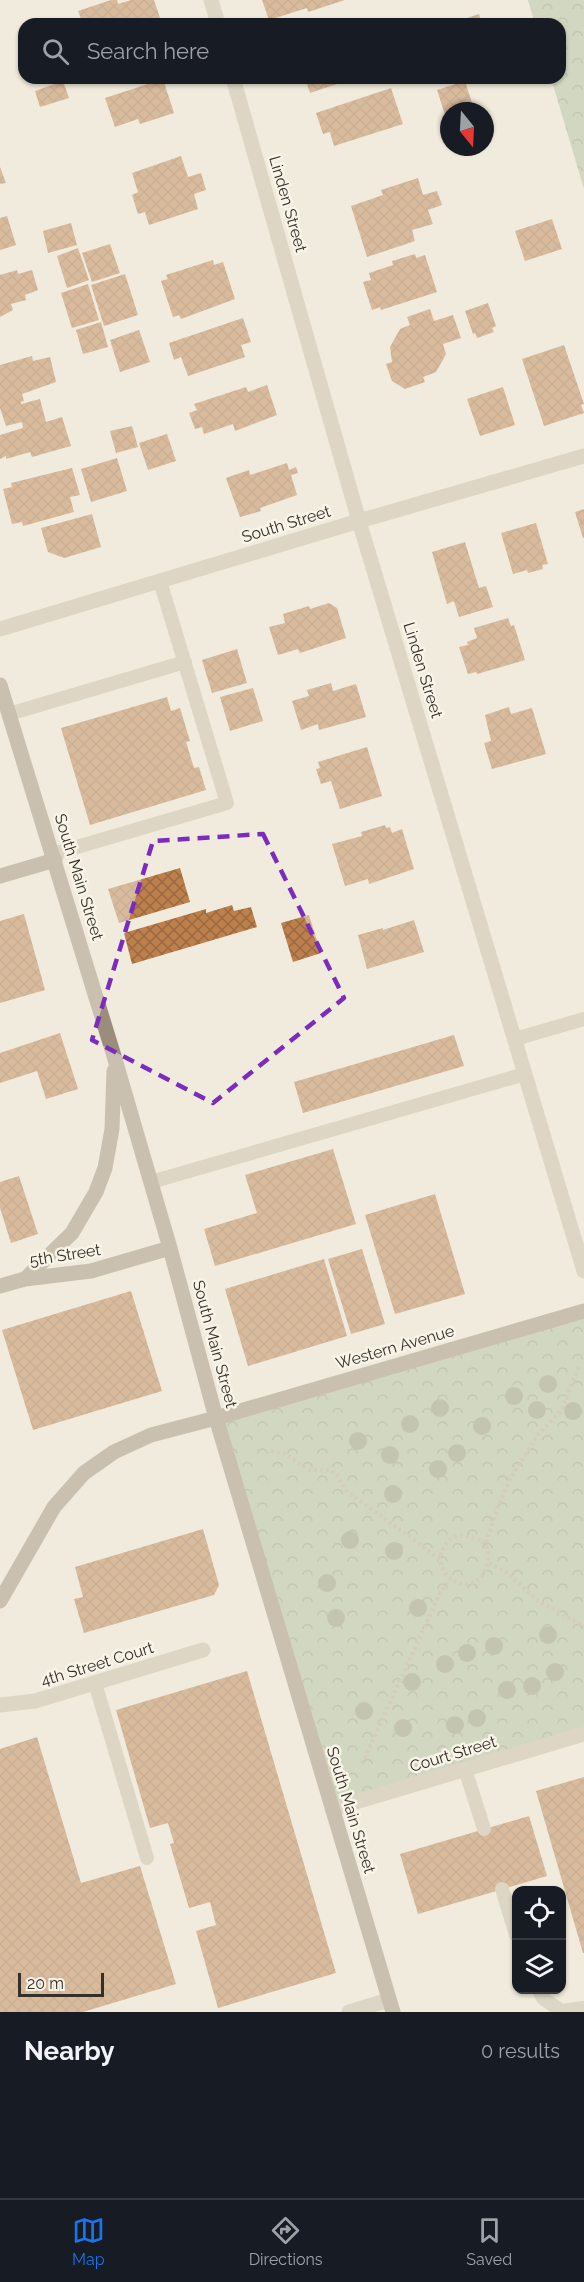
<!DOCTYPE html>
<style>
:root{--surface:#171b24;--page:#20242c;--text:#f1f3f6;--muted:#9ea1a6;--line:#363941;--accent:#1a73e8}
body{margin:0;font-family:Raleway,sans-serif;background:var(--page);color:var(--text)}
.controls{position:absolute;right:18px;bottom:18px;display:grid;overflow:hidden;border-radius:12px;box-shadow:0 2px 4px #0004}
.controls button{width:54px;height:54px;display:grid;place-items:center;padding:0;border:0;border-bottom:2px solid var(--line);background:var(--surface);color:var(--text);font:30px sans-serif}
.compass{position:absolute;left:440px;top:102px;width:54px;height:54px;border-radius:50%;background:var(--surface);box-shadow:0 2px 4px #0004;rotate:162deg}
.scale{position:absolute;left:18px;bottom:15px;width:86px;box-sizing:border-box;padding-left:6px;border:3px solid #352f28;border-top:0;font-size:16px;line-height:21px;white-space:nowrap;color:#352f28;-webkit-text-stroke:4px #f8f4e8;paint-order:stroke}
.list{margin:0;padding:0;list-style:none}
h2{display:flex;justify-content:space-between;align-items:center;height:78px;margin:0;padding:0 24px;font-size:26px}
h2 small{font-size:20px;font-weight:400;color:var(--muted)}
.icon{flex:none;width:33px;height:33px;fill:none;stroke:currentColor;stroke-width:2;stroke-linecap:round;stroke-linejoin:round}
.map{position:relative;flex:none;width:584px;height:2012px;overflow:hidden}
.search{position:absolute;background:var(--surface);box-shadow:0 2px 4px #0004;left:18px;right:18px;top:18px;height:66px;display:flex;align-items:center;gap:15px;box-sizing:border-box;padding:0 21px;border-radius:18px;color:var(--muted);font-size:22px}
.sheet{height:186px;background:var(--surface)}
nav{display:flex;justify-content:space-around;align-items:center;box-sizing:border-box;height:84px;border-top:2px solid var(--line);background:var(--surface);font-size:16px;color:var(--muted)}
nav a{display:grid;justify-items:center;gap:3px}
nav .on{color:var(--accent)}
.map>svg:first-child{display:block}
</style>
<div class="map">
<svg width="584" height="2012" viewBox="0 0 584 2012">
<defs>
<pattern id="forest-crowns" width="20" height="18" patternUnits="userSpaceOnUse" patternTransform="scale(1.5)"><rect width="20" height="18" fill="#acbe9d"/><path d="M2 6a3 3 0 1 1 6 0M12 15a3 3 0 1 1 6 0" fill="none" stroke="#8d9b80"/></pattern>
<pattern id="building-cross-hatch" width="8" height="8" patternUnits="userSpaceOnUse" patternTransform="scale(1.5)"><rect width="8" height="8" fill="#bd804d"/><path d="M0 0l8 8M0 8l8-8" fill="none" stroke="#9a6940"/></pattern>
</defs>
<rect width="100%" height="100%" fill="#f0ebdc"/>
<!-- forest -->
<path fill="url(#forest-crowns)" d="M528,0h56v189l-33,-111h9v-54h-25z
M584,1311v423l-252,75 -116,-391z"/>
<!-- building -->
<path fill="url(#building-cross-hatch)" d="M111,0h6l1,4 13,-4h23l8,24h-79l-5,-13z
M262,0h83l-37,12 -1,-4 -38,12z
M479,14l3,10h-33z
M305,78h50l-45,15z
M163,79l11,34 -34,11 -2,-5 -23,8 -10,-29z
M63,81l6,17 -29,9 -5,-16z
M465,81l8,25 -16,5h-8v2l-4,2 -8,-25z
M391,88l12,36 -69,22 -4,-14 -7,2 -7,-21z
M181,156l7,21 13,-4 5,17 -12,4 4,15 -49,16 -4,-13 -7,2 -6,-19 6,-3 -6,-19z
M0,167l6,16 -6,1z
M418,178l5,17 14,-4 5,14 -14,5 5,14 -21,6 3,11 -48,16 -16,-51 32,-11 -2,-5z
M7,216l9,29 -16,5v-32z
M552,219l10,30 -37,12 -10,-30z
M71,223l6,22 -29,8 -5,-22z
M110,244l10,29 -28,9 -10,-29z
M78,248l11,32 -22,8 -10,-32z
M415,254l1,4 9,-3 12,37 -56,18 -1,-3 -8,3 -9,-28 8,-2 -2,-7 24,-8 -1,-4z
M213,260l1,5 9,-3 12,37 -54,20 -2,-4 -6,2 -12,-36 7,-2 -2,-4z
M17,270l1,4 14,-4 6,20 -13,5 1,5 -15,4 2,6 -13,7v-42z
M125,274l13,41 -34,11 -13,-41z
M88,284l11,36 -27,8 -11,-35z
M488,303l8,23 -4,2 2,4 -17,6 -2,-5 -2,1 -8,-23z
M430,309l4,12 19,-6 8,23 -18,6 3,10 -10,18 -13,5 2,5 -20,7 -13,-8 -6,-17 6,-2 -2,-15 10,-18 10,-4 -3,-8z
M243,318l8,24 -10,3 4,12 -57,19 -7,-19 -7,3 -5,-17z
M101,322l7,25 -25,7 -7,-24z
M139,330l11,32 -30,10 -10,-32z
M564,345l20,59 -3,1 3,8 -40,13 -22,-67z
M32,356l1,5 17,-4 6,25 -34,12 2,7 -3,1v2l19,-5 6,23 16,-5 9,29 -39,11 -2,-5 -24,7v-3l-6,3v-24l23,-7 -1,-6 -16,4 -6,-18v-43z
M267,385l10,30 -42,16 -2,-7 -29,10 -2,-7 -7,2 -6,-16 8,-3 -3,-6 52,-17 2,5z
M503,387l12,38 -35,11 -13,-37z
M132,426l6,21 -22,6 -6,-22z
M167,434l9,27 -28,9 -9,-27z
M117,458l10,33 -36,11 -10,-33z
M287,463l2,7 7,-3 2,6 -7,2 6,20 -37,13 1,3 -21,6 -14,-39 23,-8 1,5z
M72,468l8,27 -10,2 4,15 -51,14 -1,-4 -10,2 -9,-35 9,-2 -1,-4z
M584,509v29h-1l-8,-26z
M92,514l9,33 -37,11 -16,-6 -7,-24z
M536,523l12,41 -6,1 1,4 -15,4 -1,-3 -14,4 -12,-41z
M465,542l14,46 7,-2 7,21 -34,10 -5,-16 -7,3 -15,-52z
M329,603l8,5 9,30 -46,15 -2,-4 -20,6 -9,-28 16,-4 -2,-9 26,-8 1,3z
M508,618l3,8 3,-1 11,35 -48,14 -1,-2 -8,2 -9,-27 9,-2 -1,-3 10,-4 -3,-10z
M237,649l10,34 -35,10 -10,-33z
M331,683l2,8 23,-7 10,33 -47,13 -1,-6 -17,6 -9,-29 17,-5 -2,-6z
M253,688l10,33 -33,10 -10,-34z
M167,697l4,14 9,-3 10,33 -4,1 8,26 5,-1 7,23 -116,35 -29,-97z
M509,707l2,7 21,-6 14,46 -54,15 -8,-26 7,-2 -6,-26z
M367,747l15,49 -42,13 -9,-28 -10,3 -5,-15 4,-1 -2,-6z
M385,825l1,3 4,-1 2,6 10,-4 12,40 -45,15 -1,-5 -23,7 -13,-42 30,-8 -1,-4z
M180,868l10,34 -71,21 -11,-34z
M232,905l2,6 17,-4 6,20 -125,37 -8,-31 82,-24v4z
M24,914l21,76 -45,13v-82z
M309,915l12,38 -28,9 -12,-39z
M414,920l10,32 -57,17 -9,-34 25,-7v2z
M60,1033l18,56 -32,10 -9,-28 -37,12v-30z
M454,1035l10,31 -161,47 -9,-31z
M333,1149l23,75 -141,42 -11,-37 53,-16 -12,-38z
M19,1176l19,58 -27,9 -11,-35v-26z
M435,1194l30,100 -70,20 -30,-99z
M362,1249l23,75 -34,10 -23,-75z
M324,1259l23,77 -99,30 -23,-77z
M131,1291l31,100 -129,39 -31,-100z
M203,1529l16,56 -5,10 -130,38 -10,-34 9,-2 -8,-30z
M247,1671l89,302 -118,35 -22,-77 20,-6 -6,-23 -21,6 -19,-64 4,-1 -6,-20 -18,5 -34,-118z
M37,1737l44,146 59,-17 36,118 -93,28h-83v-263z
M584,1777v176h-1l-47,-162z
M529,1816l18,60 -129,38 -18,-60z"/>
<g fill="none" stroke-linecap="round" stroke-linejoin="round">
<!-- path -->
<path stroke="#b3a893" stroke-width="4" stroke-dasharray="3 3" stroke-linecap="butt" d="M271,1451l14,3 24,16h21l7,5 8,15 95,69c5,38 58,33 46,-16 -21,-11 -40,-13 -46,16
M486,1543l12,-36 12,-28 27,-43 24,-25 18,-44
M489,1563l17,9 31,28 47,26
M362,1764l78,-171 10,-14"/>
<!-- lane -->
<path stroke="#c7bda9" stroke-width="14" d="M9,714l176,-52
M53,854l174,-51 -67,-222
M515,1039l69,-20
M151,1182l374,-108
M95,1683l52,175
M465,1769l19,60
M502,1889l14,46
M539,1990l4,8 18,13 23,-3"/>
<!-- street -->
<path stroke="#c7bda9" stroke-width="15" d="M211,0l7,24
M233,78l126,443 225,750
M0,629l359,-108 225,-65
M0,1705l35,-4 168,-51
M332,1809l252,-75
M349,2012l40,-12"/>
<!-- secondary -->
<path stroke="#9b8d7b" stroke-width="15" d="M0,685l114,371 56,192 46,170 177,594
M0,876l55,-16
M25,1279l47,-46 24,-41 9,-24 7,-39 2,-58
M0,1286l25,-7 66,-8 79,-23
M0,1601l54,-94 30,-34 30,-21 37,-17 65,-17 368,-107"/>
</g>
<!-- trees -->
<g fill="#8e977c">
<circle cx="548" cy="1384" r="9"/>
<circle cx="514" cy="1396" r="9"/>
<circle cx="440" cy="1408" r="9"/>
<circle cx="537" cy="1410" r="9"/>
<circle cx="573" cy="1411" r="9"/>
<circle cx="410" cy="1424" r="9"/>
<circle cx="482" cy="1426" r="9"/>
<circle cx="358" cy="1441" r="9"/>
<circle cx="457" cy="1453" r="9"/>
<circle cx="390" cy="1455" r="9"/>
<circle cx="438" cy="1469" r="9"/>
<circle cx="393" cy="1494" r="9"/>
<circle cx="350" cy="1540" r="9"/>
<circle cx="394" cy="1551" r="9"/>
<circle cx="327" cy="1583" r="9"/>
<circle cx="418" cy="1608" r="9"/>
<circle cx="336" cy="1618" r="9"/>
<circle cx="548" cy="1635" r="9"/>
<circle cx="494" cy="1646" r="9"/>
<circle cx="467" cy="1653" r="9"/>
<circle cx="445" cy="1664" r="9"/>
<circle cx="555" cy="1672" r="9"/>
<circle cx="412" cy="1682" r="9"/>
<circle cx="532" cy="1686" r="9"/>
<circle cx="507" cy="1690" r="9"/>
<circle cx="364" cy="1711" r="9"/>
<circle cx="477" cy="1718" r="9"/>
<circle cx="455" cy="1725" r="9"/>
<circle cx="403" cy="1728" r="9"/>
</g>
<!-- marked area -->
<path d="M0 0H584V2012H0ZM263,834l81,164 -131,105 -121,-63 61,-199z" fill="#f0ebdc" fill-opacity=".55" fill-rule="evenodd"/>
<path fill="none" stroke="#7b2cbf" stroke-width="4.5" stroke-dasharray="12 8" stroke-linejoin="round" d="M263,834l81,164 -131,105 -121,-63 61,-199z"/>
<g text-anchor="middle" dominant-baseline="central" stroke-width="5" stroke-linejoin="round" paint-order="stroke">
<!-- street labels -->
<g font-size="16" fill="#352f28" stroke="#f8f4e8">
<text transform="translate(288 204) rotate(74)">Linden Street</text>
<text transform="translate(286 524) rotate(-17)">South Street</text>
<text transform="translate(423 670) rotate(73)">Linden Street</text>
<text transform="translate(79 877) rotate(73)">South Main Street</text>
<text transform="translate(65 1255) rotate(-9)">5th Street</text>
<text transform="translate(215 1344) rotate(75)">South Main Street</text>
<text transform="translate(395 1347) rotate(-16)">Western Avenue</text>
<text transform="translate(97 1664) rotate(-17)">4th Street Court</text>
<text transform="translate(453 1754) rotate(-17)">Court Street</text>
<text transform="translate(351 1810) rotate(73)">South Main Street</text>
</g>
</g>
</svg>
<div class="controls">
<button><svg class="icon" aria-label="locate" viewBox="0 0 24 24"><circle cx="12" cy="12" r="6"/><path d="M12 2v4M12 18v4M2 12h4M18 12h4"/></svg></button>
<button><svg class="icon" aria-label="layers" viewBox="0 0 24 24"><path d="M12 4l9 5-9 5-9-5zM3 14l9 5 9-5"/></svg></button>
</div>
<svg class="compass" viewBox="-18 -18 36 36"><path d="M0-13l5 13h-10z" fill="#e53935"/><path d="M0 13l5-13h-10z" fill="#9ea1a6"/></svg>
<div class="scale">20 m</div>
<div class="search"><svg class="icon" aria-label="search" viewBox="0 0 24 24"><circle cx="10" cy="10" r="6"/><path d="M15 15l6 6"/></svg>Search here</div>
</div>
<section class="sheet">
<h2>Nearby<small>0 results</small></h2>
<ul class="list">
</ul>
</section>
<nav>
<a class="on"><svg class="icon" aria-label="map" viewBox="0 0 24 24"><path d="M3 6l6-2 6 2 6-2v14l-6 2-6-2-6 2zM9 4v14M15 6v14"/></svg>Map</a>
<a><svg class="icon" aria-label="directions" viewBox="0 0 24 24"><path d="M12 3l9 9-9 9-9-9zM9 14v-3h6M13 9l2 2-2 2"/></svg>Directions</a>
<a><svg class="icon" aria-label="saved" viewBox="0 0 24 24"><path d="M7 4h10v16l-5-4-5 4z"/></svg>Saved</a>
</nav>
